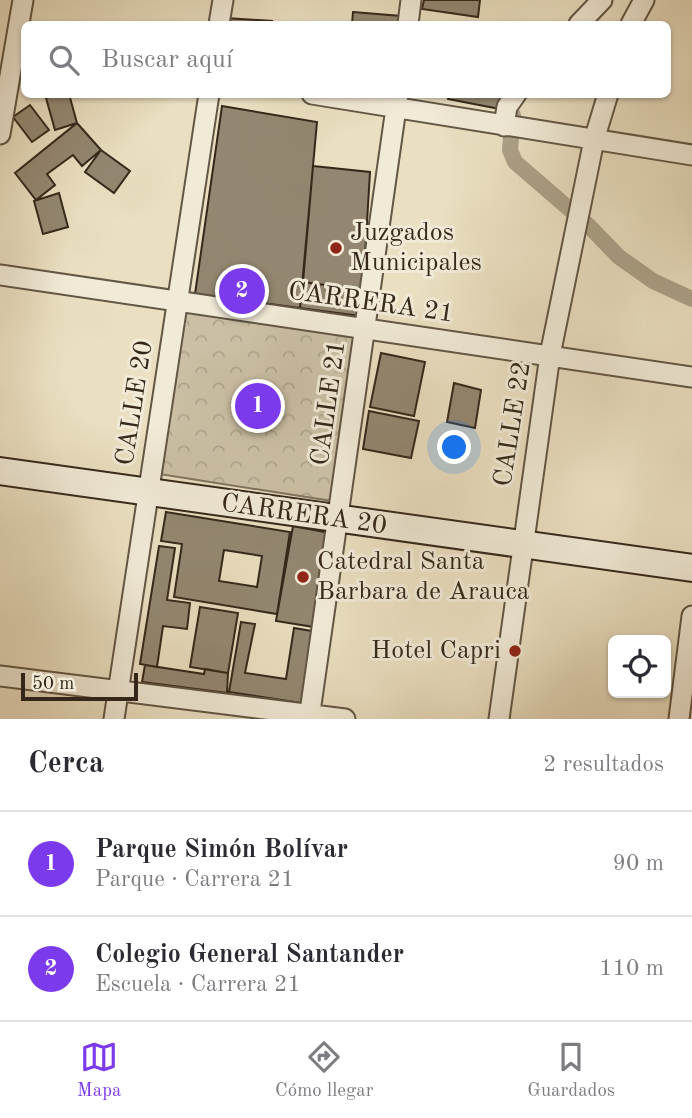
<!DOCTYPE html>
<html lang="es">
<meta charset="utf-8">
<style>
:root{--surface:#fff;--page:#f2f2f3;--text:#2b2b33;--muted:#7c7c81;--line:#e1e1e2;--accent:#7c3aed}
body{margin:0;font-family:"Old Standard TT",serif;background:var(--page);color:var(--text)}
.controls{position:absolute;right:21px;bottom:21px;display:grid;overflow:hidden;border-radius:10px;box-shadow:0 2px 5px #0004}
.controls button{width:63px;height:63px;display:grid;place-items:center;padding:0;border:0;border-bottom:2px solid var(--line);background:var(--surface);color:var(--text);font:35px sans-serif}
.scale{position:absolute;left:21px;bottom:18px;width:117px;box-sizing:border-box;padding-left:7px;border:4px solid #35281a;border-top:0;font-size:19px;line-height:24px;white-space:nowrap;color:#35281a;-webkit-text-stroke:5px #f1ead7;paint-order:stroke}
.you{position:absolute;left:455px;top:448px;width:24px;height:24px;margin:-18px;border:5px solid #fff;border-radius:50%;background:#1a73e8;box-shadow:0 0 0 10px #1a73e833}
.badge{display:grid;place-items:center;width:46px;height:46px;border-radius:50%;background:var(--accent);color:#fff;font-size:23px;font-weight:700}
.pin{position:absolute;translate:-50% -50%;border:4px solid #fff;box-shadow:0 2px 7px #0006}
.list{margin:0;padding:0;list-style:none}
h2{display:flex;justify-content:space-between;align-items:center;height:91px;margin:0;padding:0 28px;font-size:30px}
h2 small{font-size:23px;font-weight:400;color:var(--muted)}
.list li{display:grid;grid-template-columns:46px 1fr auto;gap:21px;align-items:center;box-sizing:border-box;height:105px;padding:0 28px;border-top:2px solid var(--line)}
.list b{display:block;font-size:26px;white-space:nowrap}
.list p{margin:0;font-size:23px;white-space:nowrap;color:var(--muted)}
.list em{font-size:23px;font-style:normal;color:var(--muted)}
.icon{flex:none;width:38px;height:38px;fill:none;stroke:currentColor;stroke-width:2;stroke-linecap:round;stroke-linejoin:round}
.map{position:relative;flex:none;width:692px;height:719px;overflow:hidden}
.search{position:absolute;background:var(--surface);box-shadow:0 2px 5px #0004;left:21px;right:21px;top:21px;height:77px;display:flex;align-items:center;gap:18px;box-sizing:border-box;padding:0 24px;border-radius:10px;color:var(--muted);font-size:26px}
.sheet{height:301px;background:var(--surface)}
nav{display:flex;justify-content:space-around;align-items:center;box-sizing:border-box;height:98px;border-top:2px solid var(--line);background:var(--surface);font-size:19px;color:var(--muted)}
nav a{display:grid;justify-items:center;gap:4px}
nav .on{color:var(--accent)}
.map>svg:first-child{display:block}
</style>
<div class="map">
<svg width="692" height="719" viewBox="0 0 692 719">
<defs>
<pattern id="park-crowns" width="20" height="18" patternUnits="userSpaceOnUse" patternTransform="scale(1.75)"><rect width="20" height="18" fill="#cbc0a5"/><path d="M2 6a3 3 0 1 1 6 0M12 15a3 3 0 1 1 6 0" fill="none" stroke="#afa58d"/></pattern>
</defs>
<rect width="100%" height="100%" fill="#eadfc1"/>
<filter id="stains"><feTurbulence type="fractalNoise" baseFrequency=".00286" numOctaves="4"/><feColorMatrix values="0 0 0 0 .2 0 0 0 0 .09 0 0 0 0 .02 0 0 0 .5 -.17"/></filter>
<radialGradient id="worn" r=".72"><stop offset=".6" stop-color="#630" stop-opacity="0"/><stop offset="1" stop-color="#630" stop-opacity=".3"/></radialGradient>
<!-- park -->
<path fill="url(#park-crowns)" stroke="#807460" stroke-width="2" d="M186,306l172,32 -26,163 -173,-27z"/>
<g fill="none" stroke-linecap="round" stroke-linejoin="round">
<!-- canal -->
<path stroke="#aca188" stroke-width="16" d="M513,115l-3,35 5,12 74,64 30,31 34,24 39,18"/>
</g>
<!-- building -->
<path fill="#938771" stroke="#35281a" stroke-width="2" fill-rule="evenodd" d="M424,0h56l-2,17 -56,-8z
M353,12l48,4 -1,8h-48z
M226,18l46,3v3h-47z
M56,94h13l8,29 -22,7 -9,-32z
M449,94h56l-5,15 -52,-10z
M30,105l19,25 -17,12 -19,-25z
M222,106l95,16 -17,186 -105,-14z
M77,123l24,27 -19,16 -9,-11 -26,19 8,11 -19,15 -21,-27z
M101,150l29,21 -16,22 -29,-21z
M313,166l57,6 -7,118 -60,-8z
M59,193l9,34 -25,7 -9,-33z
M303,282l60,8 -3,26 -60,-8z
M381,353l44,9 -11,54 -44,-9z
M454,383l27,7 -6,38 -28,-6z
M369,411l50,10 -8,37 -48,-9z
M166,512l124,20 -13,82 -103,-17 8,-53 -21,-3zM224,550l38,6 -5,31 -38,-6z
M293,526l37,7 -16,94 -38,-6z
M159,546l16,2 -8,52 23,3 -3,26 -24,-3 -6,41 -17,-3z
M200,607l38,6 -10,60 -38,-6z
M241,622l14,2 -10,49 41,6 8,-51 18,3 -11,72 -72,-11z
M145,665l59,9 1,-5 23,4 -1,20 -85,-11z"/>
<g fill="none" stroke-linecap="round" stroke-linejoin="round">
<!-- street casing -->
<g stroke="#625644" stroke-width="23">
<path id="street" d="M219,24l4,-24
M408,24l3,-24
M579,24l23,-24
M631,24l13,-24
M312,94l380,61
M504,126l3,-19 9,-13
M0,134l23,-134
M0,275l692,102
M0,676l345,43
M114,719l95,-625
M309,719l89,-625
M499,719l51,-364 44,-215 14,-46
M679,719l13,-103"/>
</g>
<!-- secondary casing -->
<g stroke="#35281a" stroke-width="30">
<path id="secondary" d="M0,471l692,97"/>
</g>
<!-- street -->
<use href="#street" stroke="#f1ead7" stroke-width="19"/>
<!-- secondary -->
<use href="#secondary" stroke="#f1ead7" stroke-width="26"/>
</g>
<!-- markers -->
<g fill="#8f2418" stroke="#f1ead7" stroke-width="2.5">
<circle cx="336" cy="248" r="7"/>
<circle cx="303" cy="577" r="7"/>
<circle cx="515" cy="651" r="7"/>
</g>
<g text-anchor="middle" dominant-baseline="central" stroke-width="6" stroke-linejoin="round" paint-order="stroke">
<!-- poi labels -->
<g font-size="26" fill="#35281a" stroke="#f1ead7" text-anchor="start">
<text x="350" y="233">Juzgados<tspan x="350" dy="30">Municipales</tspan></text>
<text x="317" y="562">Catedral Santa<tspan x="317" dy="30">Barbara de Arauca</tspan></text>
<text x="501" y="651" text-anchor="end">Hotel Capri</text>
</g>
<!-- street labels -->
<g font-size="26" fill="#35281a" stroke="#f1ead7">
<text transform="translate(371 303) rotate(8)">CARRERA 21</text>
<text transform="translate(135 403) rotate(-81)">CALLE 20</text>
<text transform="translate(329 403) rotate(-82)">CALLE 21</text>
<text transform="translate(513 424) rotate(-81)">CALLE 22</text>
<text transform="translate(304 515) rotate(8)">CARRERA 20</text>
</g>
</g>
<rect width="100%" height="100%" filter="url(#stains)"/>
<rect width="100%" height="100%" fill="url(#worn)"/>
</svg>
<div class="controls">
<button><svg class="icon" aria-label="locate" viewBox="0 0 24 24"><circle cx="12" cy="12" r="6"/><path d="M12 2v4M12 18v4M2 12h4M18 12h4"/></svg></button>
</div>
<div class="scale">50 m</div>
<div class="you"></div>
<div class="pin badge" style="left:258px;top:406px">1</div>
<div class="pin badge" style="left:242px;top:291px">2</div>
<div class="search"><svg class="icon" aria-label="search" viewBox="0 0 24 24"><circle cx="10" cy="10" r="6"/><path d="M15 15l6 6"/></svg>Buscar aquí</div>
</div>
<section class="sheet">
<h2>Cerca<small>2 resultados</small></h2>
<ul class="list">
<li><span class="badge">1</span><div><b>Parque Simón Bolívar</b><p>Parque · Carrera 21</p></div><em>90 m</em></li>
<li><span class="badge">2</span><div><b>Colegio General Santander</b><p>Escuela · Carrera 21</p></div><em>110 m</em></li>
</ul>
</section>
<nav>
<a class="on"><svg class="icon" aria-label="map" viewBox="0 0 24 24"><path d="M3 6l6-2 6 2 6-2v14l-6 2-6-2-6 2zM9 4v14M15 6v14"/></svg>Mapa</a>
<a><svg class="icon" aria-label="directions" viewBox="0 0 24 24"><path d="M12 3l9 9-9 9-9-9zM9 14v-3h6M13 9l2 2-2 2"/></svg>Cómo llegar</a>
<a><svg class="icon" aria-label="saved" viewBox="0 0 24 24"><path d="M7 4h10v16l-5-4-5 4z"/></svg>Guardados</a>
</nav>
